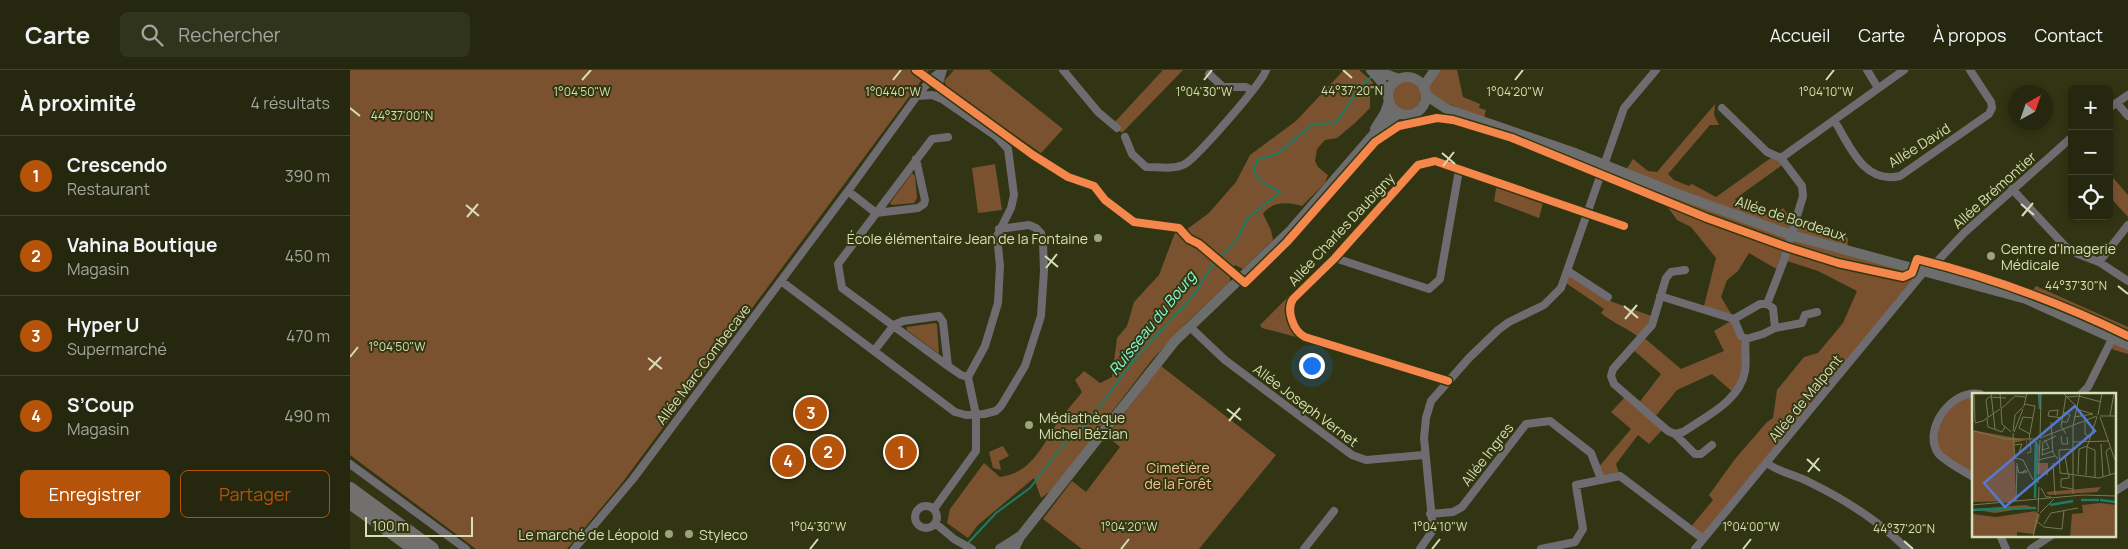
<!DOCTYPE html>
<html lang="fr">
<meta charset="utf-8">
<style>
:root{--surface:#25280e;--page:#31341c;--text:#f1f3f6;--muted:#a3a69e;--line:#42442e;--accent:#b45309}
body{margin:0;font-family:Manrope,sans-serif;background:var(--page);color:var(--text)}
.controls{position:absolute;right:15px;top:15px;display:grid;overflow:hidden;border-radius:8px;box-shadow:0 2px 8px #0003}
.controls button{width:45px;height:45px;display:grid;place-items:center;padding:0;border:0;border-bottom:1px solid var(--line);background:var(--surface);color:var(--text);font:25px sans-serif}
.compass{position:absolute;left:1658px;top:15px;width:45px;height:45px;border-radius:50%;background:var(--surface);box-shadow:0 2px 8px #0003;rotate:40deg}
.scale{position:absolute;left:15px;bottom:12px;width:108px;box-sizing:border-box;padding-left:5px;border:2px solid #d7deb9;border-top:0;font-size:14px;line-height:18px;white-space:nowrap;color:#d7deb9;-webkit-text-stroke:4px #323710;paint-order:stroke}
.you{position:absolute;left:961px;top:295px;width:18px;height:18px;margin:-12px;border:4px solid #fff;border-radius:50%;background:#1a73e8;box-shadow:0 0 0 8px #1a73e833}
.badge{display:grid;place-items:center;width:32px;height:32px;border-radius:50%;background:var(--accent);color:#fff;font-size:16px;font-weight:700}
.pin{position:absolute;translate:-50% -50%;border:2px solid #fff;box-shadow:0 1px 5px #0006}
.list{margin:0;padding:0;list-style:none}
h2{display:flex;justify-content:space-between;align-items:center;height:65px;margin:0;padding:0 20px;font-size:21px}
h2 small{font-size:16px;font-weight:400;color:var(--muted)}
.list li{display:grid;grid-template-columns:32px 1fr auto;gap:15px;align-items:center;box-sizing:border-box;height:80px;padding:0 20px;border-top:1px solid var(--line)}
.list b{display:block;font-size:19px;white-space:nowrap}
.list p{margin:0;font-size:16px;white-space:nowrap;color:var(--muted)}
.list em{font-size:16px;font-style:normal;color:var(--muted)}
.actions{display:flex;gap:10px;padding:15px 20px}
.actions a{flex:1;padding:11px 0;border:1px solid var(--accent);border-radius:8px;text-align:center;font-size:18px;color:var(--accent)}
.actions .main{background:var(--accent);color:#fff}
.icon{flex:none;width:28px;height:28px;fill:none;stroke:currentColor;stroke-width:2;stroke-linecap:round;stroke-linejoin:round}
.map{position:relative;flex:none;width:1778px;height:479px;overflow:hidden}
header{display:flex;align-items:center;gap:30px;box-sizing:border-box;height:70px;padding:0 25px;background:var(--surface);border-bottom:1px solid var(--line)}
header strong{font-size:24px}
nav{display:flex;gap:28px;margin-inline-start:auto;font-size:18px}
.search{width:350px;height:45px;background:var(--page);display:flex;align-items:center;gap:12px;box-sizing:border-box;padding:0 18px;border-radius:8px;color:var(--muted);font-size:19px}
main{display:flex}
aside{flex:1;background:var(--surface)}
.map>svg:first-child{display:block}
</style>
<header>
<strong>Carte</strong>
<div class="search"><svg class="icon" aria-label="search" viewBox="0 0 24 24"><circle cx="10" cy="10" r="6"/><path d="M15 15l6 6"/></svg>Rechercher</div>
<nav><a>Accueil</a><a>Carte</a><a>À propos</a><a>Contact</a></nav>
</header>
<main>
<aside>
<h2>À proximité<small>4 résultats</small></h2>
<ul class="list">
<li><span class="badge">1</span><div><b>Crescendo</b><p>Restaurant</p></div><em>390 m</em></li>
<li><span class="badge">2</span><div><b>Vahina Boutique</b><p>Magasin</p></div><em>450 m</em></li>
<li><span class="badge">3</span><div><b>Hyper U</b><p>Supermarché</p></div><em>470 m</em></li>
<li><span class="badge">4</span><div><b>S’Coup</b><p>Magasin</p></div><em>490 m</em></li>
</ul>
<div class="actions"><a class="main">Enregistrer</a><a>Partager</a></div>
</aside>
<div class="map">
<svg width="1778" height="479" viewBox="0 0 1778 479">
<rect width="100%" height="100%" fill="#313513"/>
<!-- green -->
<path fill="#7b522f" d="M0,0h579l-307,413 -55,66h-91l-126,-94z
M604,0h35l74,59 -22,24 -92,-63 -5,-9z
M813,0h20l-61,63 -9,-9z
M994,0h15l14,12 -3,11v15l-15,15 -18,15 -12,2 -8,9 -2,12 3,6 10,8 -3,8 -23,23c-14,-4 -30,-5 -39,8l8,16 2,10 -30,29 -8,-4c-5,5 -5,11 -5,17l-43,40 -36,39 -99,129 -11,8 -7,-20 -56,47 -10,13 -21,-15 3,-14 34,-46 16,14c35,-5 43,-35 62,-61 7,-8 14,-16 20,-24l-7,-12 9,-9 16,12 12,-6 5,-39 10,-12 7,-24 25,-27 17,-45h10l23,-17 27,-31 14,-27 46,-34z
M1089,0h18l6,27 17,7 -1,4 7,2 -2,8 -47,-19 -8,-6 -1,-8z
M1041 26a15 15 0 1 1 30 0a15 15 0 1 1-30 0Z
M1365,34l-1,11 5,10h-9l-42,49 6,6 15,6 3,-2 24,13 59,-42 10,8 -50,36 3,6 34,11 11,-8 8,10 7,-1 50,21 -1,13 79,20 -223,268 -14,-10 24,-29 -4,-5 26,-36 32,-37 6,-4 4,-28 27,-33 14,-4 25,-30 14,-32 -39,-20 -34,-11 -4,11 -31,-18 -11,18 -11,9 -6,17 25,42 -1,30 -10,25 -23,-20 -35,16 -23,28 10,10 -15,16 -11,-9 -22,29 4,12 -19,3 -4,-10 34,-40 -20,-17 16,-17 11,9 23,-30 -30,-26 9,-10c-13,-10 -27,-15 -39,-25l3,-4 -38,-26 3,-8 41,26 44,16 -12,19 39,33 43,-18 -10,-20 20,-12 -31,-9 13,-52 -25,-31 -14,-7 -13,-18 -64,-25 4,-12 20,8 9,-14 15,12 9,1z
M645,94l7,46 -24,3 -6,-45z
M562,103l3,3 2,22 -3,5 -22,2 -2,-2z
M1759,103l19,22v22l-19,-21z
M1147,113l47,16 -5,19 -45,-17z
M1686,216l92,41v27l-14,-4 -4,-4 3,-9 -87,-38z
M939,226c-3,17 -1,26 7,41l-34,-9 -2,-3z
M585,253l2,1 2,30 -32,-24v-3z
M811,296l115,89 -77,94h-117l-39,-30 29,-38 14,11 34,-45 -13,-11z
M1623,324v83l-34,-23 -7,-14 18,-38z
M653,376l6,10 -10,5 2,9 -8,-2 -4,-16z"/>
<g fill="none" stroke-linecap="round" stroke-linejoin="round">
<!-- stream -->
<path stroke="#1c7c66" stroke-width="2" d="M618,473l28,-30 34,-25 34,-44 13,-9 15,-18 41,-56 60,-65 19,-30 24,-25 11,-22 33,-27 -18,-10 -8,-10 3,-12 20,-6 36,-30 23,-1 20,-30 16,-17"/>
<!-- street -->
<path stroke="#6e6c71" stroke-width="8" d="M713,0l35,42 19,16
M1517,0l11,18
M859,4l14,13h23l6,4
M567,26l16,-19 9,-6
M1767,33l11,13
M1372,38l45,44 14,6
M1759,38l19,-13
M1484,50c16,26 30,65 66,56l89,-62 3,-6 -1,-6 -21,-32
M775,67l7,17 14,13c12,0 28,3 39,-3 12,-7 78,-82 81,-94
M1662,119l53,57 13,8 21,8 29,19
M498,121l69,-95 15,-1 10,4
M985,188l94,31 11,-10 19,-109
M1749,192l29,-37
M1335,200l-14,2 -5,6 -14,47 -39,44 -2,7 3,8 54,47 7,3 8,-2c23,-16 57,-31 62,-61 2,-11 -1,-21 1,-32
M1218,201l40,26
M431,211l174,131 11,3 18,-1 12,-3 5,-5 24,-40 16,-50 3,-45 -1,-29 -2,-9 -5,-5 -7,-3 -30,4
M1310,226l74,23
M1410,234h7l6,4 2,20 -12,6 -17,5 -5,-3 -7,-17z
M1417,234l17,-44 19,-64 -1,-10 -21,-28 123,-88
M840,257l35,33 127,95 14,5 58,-5
M1425,258l27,-5 3,-8 12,-3
M524,281l20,-26 9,-4 36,-5 4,6 5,44 -106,-78 -4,-24 94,-125 16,-2
M598,296l13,9 7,2
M1098,311l-143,-44c-12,-6 -19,-27 -12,-38l42,-41 83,-93 17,-4 189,65
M1731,324l7,-7 25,-50
M1325,364l20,20h6l11,-9
M1417,393c11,9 29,12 42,19 37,18 69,38 98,67
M0,394l116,85
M1623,407c-9,-6 -29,-16 -35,-24 -16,-23 14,-65 42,-59
M1764,422l14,-9
M565 447a11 11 0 1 1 22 0a11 11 0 1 1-22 0Z
M584,439l42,-58v-36l-8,-38 17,-31 13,-43 2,-37 -3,-30 14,-28 3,-13 -6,-46 -11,-12 -55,-38 -4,-13 5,-16
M1080,444l23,-2 9,-5 64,-83 24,-3 41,32 10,26
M585,453l19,16 18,10
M1650,465l6,14
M224,479l59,-70 215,-288 28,22 42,-5 6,-4 1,-4 -9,-41
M954,479l30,-38
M1070,479l13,-19 -9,-92 2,-20 5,-17 38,-43 29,-28 11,-8 35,-17 17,-17 63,-180 32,-38
M1191,479l34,-7 8,-13 -7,-44 44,-9 83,63
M1345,479l227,-275 9,-6 33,-35 108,-96
M1681,479l21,-14"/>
<!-- secondary -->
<path stroke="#6e6d6e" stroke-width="10" d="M1021,0l9,10 8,14
M1024,0l25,9
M1038 26a19 19 0 1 1 38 0a19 19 0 1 1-38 0Z
M1073,17l12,-17
M1075,22l5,6 17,11 125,43 103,41 116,42 235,64 102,46
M1025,59l10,-16 4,-12
M650,479l19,-12
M664,479l6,-12 155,-196 116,-111 82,-95 26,-22"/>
<!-- highway -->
<path stroke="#71706e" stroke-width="14" d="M0,419l82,60
M0,432l65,47"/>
<!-- cycleway casing -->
<g stroke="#323710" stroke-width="11">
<path id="cycleway" d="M566,0l117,85 35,22 26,9 11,14 29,22 45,6 10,11 10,5 46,39 42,-41 88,-100 24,-16 38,-8 16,2 59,18 195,80 80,29 51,16 65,14 9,-4 5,-14c73,18 144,44 211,77
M1098,311l-143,-44c-12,-6 -19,-27 -12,-38l42,-41 83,-93 17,-4 189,65"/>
</g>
<!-- cycleway -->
<use href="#cycleway" stroke="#f5874c" stroke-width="8"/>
</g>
<!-- ticks -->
<path fill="none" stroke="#d7deb9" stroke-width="2" d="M993,0l9,8M232,10l9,-10M543,10l8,-10M854,10l8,-10M1165,10l8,-10M1476,10l8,-10M0,38l10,8M1092,83l13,11M1093,96l11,-14M1671,134l13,11M116,135l13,11M1672,146l11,-13M117,147l11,-13M695,186l13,11M696,198l11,-14M1768,216l10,8M1274,236l14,12M1275,249l12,-14M0,287l8,-10M298,288l14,11M299,300l12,-13M877,339l14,11M879,351l11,-13M1457,389l13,12M1458,402l11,-14M1554,471l9,8M460,479l8,-10M771,479l8,-10M1082,479l8,-10M1393,479l8,-10"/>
<!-- markers -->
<g fill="#9da37f" stroke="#323710" stroke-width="2">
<circle cx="748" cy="168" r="5"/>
<circle cx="1641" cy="186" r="5"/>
<circle cx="679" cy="355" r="5"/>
<circle cx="319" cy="464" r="5"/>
<circle cx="339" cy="464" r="5"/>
</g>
<g text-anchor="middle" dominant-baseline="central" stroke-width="4" stroke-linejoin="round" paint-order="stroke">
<!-- street labels -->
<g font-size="14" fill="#d7deb9" stroke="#323710">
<text transform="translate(1569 75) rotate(-32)">Allée David</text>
<text transform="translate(1644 120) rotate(-42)">Allée Brémontier</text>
<text transform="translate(1441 148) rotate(18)">Allée de Bordeaux</text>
<text transform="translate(991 159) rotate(-47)">Allée Charles Daubigny</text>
<text transform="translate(353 294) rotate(-53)">Allée Marc Combecave</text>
<text transform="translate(1455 328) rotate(-51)">Allée de Malpont</text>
<text transform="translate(956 335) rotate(37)">Allée Joseph Vernet</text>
<text transform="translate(1137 384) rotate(-52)">Allée Ingres</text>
</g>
<!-- poi labels -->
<g font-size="14" fill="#d7deb9" stroke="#323710" text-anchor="start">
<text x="738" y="168" text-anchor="end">École élémentaire Jean de la Fontaine</text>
<text x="1651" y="178">Centre d'Imagerie<tspan x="1651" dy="16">Médicale</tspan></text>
<text x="689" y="347">Médiathèque<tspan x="689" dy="16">Michel Bézian</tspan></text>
<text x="309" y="464" text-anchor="end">Le marché de Léopold</text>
<text x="349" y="464">Styleco</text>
</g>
<!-- park labels -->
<g font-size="14" fill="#ffc197" stroke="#323710">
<text x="828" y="397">Cimetière<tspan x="828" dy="16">de la Forêt</tspan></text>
</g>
<!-- water labels -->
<g font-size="15" font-style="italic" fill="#81fddf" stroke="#323710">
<text transform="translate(802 253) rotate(-51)">Ruisseau du Bourg</text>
</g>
</g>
<!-- overview -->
<g transform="translate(1622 323)">
<rect width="144" height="144" fill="#313513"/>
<path d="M0,37l55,10 -1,13v-13l-12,3 2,58 -44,1zM63,46l4,7 -1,17h10v12l-11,-1 -3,6zM129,94l-4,5 -48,3 -3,-3zM129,110l15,2v32h-46l2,-23 11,-1 -1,-8zM54,112l6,2 -37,6 -23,-4zM63,118l5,4 -6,19 -17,-2v5h-45v-23l24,3z" fill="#7b522f"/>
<path fill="none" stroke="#1c7c66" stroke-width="2.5" d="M67,0l1,16M63,105l1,-57M109,107h18M128,107l16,2M78,112l23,-4M0,117l64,-2"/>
<path fill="none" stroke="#737955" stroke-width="1" d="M2,0l1,29M19,0l4,36M28,0l1,15M91,0l13,13M94,3l-5,30 5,8M95,4l12,-1 22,6M52,11l11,2 -6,33M29,16l14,-13 11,1M29,16l1,15 9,8M126,22l4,-22M85,23l1,-6 -9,1 -1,5 15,2M128,23h16M138,23l4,-23M16,24l-2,-17 3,-3 17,1M102,24l19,-3 -17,-5M128,24l16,46M15,26l1,8 14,5 3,-5M113,28v13l5,3M79,29l2,31 5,6M90,29h5l3,-7 -7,-3M3,30l8,-2 17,-12M2,38l31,8h33M41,38l2,-16 9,-9 3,-13M42,39l9,-23M41,40l2,25 8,2 10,20M58,41l-11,-6 4,-11 10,1M89,43l1,8h6l-1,-7M68,45l1,-45M68,45l57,-22M101,49l36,-1M129,51l2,33M42,52l8,-1 -3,8M115,54l8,3v27M101,56l-14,1 1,23 39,5 17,-5M70,57l7,-2 -4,-8M81,58l-11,4 1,-13 13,-6M55,60l4,-1 -1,-13M93,63l3,18M66,67l17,-4M81,70l2,32M45,73l2,7 4,-1h4l-2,-2 -2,2v2M97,81v4l-8,1v8l12,2M106,81l1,-25 8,-3M114,82l1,-28 10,-30M138,82l-4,-24 5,-4M66,90l2,-43M69,95l5,9h5M101,101v-68l7,-33M44,108l1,-38M0,112l111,-10 33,1M66,119l1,-25M68,120l14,-14M63,127l9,7 18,2 2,-19M72,131l7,-11 27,-5M61,144l5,-24"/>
<path fill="#5579cf" fill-opacity="0.15" stroke="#5579cf" stroke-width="2.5" d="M103,13l20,25 -90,76 -21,-24z"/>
<rect width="144" height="144" fill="none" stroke="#d7deb9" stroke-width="2.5"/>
</g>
<g font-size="12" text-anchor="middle" fill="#d7deb9" stroke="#323710" stroke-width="4" stroke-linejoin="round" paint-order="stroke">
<text x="1002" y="25">44°37'20"N</text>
<text x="232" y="26">1°04'50"W</text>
<text x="543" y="26">1°04'40"W</text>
<text x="854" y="26">1°04'30"W</text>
<text x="1165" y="26">1°04'20"W</text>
<text x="1476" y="26">1°04'10"W</text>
<text x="52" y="50">44°37'00"N</text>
<text x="1726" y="220">44°37'30"N</text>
<text x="47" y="281">1°04'50"W</text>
<text x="468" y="461">1°04'30"W</text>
<text x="779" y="461">1°04'20"W</text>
<text x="1090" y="461">1°04'10"W</text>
<text x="1401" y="461">1°04'00"W</text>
<text x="1554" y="463">44°37'20"N</text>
</g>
</svg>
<div class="controls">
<button>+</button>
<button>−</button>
<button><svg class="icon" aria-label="locate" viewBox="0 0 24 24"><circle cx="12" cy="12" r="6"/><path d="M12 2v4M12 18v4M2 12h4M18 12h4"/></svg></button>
</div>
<svg class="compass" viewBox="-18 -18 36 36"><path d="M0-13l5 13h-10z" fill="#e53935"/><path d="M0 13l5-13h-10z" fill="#a3a69e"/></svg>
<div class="scale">100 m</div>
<div class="you"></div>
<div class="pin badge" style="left:551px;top:382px">1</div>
<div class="pin badge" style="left:478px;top:382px">2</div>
<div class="pin badge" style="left:461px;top:343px">3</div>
<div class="pin badge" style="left:438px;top:391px">4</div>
</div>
</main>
